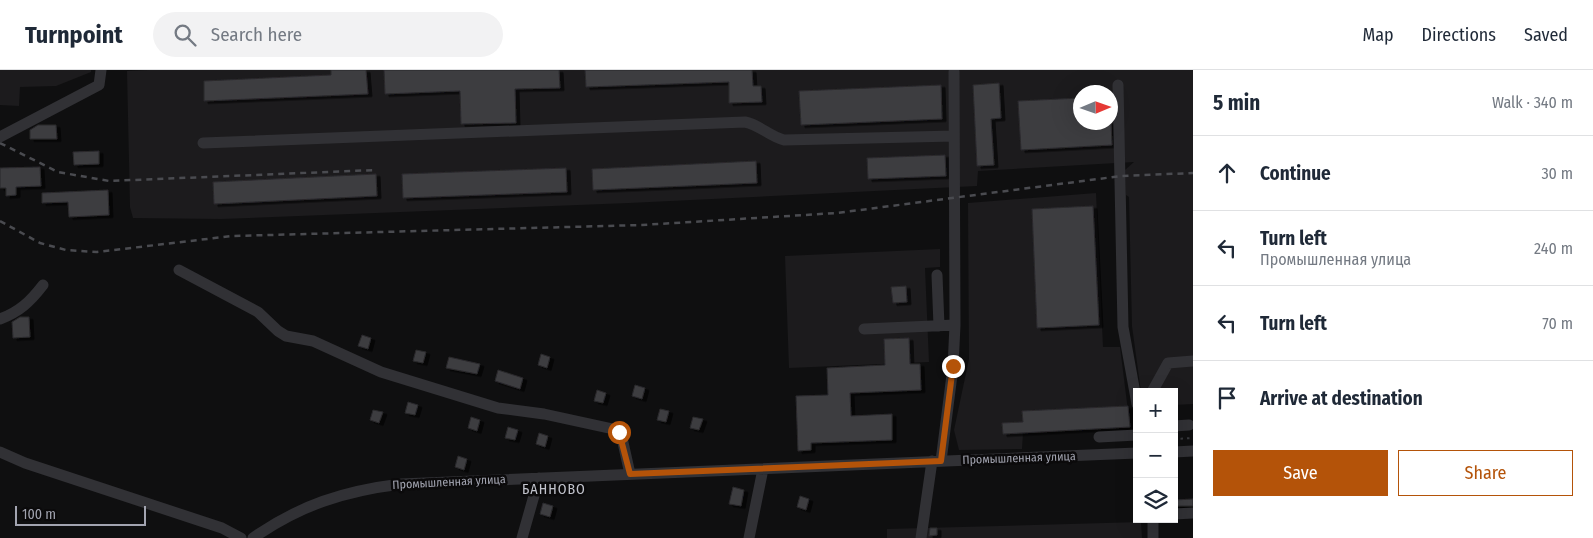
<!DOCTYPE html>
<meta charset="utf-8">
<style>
:root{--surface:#fff;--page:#f2f2f3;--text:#1f2937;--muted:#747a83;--line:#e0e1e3;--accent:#b45309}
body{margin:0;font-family:"Fira Sans Condensed",sans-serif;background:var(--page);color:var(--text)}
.controls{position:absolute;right:15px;bottom:15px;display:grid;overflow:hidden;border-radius:0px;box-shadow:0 5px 20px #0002}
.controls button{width:45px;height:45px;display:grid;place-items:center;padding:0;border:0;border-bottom:1px solid var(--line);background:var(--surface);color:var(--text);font:25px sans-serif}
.compass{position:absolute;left:1073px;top:15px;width:45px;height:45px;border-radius:50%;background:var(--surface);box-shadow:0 5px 20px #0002;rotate:88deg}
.scale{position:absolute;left:15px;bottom:12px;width:131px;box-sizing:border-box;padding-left:5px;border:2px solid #a2a4b0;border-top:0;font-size:14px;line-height:18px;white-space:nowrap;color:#a2a4b0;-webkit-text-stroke:4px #0b0a0b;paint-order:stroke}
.stop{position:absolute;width:15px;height:15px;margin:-11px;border:4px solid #b45309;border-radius:50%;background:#fff}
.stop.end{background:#b45309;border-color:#fff;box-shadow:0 1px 5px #0008}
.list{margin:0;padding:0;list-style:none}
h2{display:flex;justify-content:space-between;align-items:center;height:65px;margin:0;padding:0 20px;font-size:21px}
h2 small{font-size:16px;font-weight:400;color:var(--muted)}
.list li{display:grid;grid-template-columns:32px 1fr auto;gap:15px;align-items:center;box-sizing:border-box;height:75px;padding:0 20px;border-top:1px solid var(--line)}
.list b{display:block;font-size:19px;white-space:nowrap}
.list p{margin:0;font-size:16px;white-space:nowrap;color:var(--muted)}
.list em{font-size:16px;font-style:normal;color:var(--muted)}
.actions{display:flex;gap:10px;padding:15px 20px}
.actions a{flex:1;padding:11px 0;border:1px solid var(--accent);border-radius:0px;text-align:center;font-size:18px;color:var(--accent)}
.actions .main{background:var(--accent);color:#fff}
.icon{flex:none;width:28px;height:28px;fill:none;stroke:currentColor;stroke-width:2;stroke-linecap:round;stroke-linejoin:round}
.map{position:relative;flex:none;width:1193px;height:468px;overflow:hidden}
header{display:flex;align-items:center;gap:30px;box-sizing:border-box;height:70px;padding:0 25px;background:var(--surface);border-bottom:1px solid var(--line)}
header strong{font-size:24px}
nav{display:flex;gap:28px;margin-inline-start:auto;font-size:18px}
.search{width:350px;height:45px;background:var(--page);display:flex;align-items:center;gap:12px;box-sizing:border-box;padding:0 18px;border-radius:28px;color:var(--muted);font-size:19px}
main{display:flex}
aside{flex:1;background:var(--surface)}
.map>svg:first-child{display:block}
</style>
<header>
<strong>Turnpoint</strong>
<div class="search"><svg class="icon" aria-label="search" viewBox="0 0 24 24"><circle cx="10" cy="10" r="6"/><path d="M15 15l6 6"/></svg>Search here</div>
<nav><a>Map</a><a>Directions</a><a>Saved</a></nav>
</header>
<main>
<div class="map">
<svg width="1193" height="468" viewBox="0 0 1193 468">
<defs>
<filter id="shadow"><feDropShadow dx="4" dy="2.5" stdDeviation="0" flood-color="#0009"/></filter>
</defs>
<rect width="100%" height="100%" fill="#0f0f10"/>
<!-- built -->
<path fill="#1c1b1d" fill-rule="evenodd" d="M0,0h91v2l-35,14 -36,1 -1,19 -19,-1z
M149,0h1044v334l-19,1v-13h-33l-9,-66 -3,-129 -3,-2 -1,-25 9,-8 -156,9 -1,15 -348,17 -408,16 -88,-1 -3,-11 -3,-136zM1080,22h30v30h-30z
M1096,123l7,154h17l10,80 -107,6 -1,16 -63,1 -5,-20 15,-71 -1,-156z
M940,179v18l-15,1 4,94 -140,6 -4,-112z
M1141,452l1,16h-255v-9z"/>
<!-- building -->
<path fill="#3c3c40" stroke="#2a292c" filter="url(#shadow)" d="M331,0h35l2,24 -164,7v-20l127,-6z
M384,0h175l1,18 -45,1 1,34 -55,1 -1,-33 -75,3z
M585,0h167l1,16h8l1,16 -33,1v-21l-143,5z
M999,13l2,35 -10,1 3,46 -17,1 -4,-81z
M941,15l1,34 -141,6 -2,-34z
M1080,28v24h31l1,23 -91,5 -3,-49z
M38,55h18l1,14h-27v-9z
M99,81v13l-25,1 -1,-13z
M945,85l1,21 -78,3 -1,-21z
M756,91l1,22 -164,7 -1,-21z
M40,97l1,19 -25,1v8l-10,1v-8h-6v-20z
M566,98l1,24 -164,6 -1,-24z
M376,104l1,22 -163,8 -1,-22z
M108,120l1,25 -40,2 -1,-15 -26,1v-10z
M1093,136l6,119 -62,3 -5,-119z
M906,216l1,16 -14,1 -2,-16z
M20,247h9l1,20 -17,1 -1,-16z
M362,265l9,3 -3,11 -10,-3z
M909,268l1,26h10l1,26 -71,3 1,23 41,-2v26l-81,3v7l-13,1 -2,-55 32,-1 -1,-27 58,-3 -1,-26z
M416,280l10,2 -3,11 -10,-2z
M541,284l9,3 -3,11 -9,-3z
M449,287l31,7 -3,10 -31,-6z
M498,300l25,8 -3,11 -25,-8z
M635,315l10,3 -3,11 -10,-3z
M597,320l9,3 -3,10 -9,-2z
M408,332l10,3 -3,10 -10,-2z
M1128,336l2,21 -127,7 -1,-11 21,-1 -1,-11z
M660,339l9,2 -3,11 -9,-2z
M373,340l10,2 -4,11 -9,-3z
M471,347l9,3 -3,11 -9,-3z
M693,347l10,2 -4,11 -9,-2z
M508,357l10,3 -3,10 -10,-2z
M539,363l9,3 -3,11 -9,-3z
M458,386l9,3 -3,11 -9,-3z
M733,417l11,3 -3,16 -12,-2z
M800,426l9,3 -3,11 -9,-3z
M1193,429v7h-19v-6z
M543,433l10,3 -3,11 -10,-3z
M930,458h7v7l-8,1z"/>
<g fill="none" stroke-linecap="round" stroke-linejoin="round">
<!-- path -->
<path stroke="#37383c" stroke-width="2" stroke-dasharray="2.5 4" stroke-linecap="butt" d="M1174,369l19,-1"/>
<!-- minor -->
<path stroke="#313135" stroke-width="11" d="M1118,15l5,242 14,77
M0,67l99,-52 2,-15
M203,73l542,-21c15,3 24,14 39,18l170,-4
M179,200l79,42 20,19 8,5 27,5 68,31 117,36 46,6 69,15 6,3 3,6 8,36
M937,205l2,51
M0,249c19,-7 30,-17 43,-34
M864,259l91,-4
M1152,322l16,-29 25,-2
M1174,356l15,-1
M1099,367l38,-2
M0,382l25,11 197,65 19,10
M1174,382l19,-1
M941,391l12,-94 2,-42 -1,-253
M1174,444l19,-1
M1153,449v19
M253,468c47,-33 91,-47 148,-54l736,-31
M522,468l17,-60
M749,468l14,-69
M921,468l11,-77"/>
<!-- rail -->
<path stroke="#4a4b50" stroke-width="2.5" stroke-dasharray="6 5" stroke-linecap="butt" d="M0,73l58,29 51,9 267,-11
M0,151l40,22 26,7 31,2 135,-16 410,-11 195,-12 284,-37 72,-3"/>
</g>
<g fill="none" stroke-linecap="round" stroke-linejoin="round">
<!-- route -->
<path stroke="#b45309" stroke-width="6" d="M619,362l11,42 311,-13 12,-95"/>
</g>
<g text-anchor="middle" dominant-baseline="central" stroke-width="5" stroke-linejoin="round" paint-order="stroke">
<!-- street labels -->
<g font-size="12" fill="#a2a4b0" stroke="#0b0a0b">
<text transform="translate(1019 388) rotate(-2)">Промышленная улица</text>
<text transform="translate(449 412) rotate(-3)">Промышленная улица</text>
</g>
<!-- neighbourhood labels -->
<g font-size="14" letter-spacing="1" fill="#c2c4cd" stroke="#0b0a0b">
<text x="554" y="419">БАННОВО</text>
</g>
</g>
</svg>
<div class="controls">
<button>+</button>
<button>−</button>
<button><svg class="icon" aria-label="layers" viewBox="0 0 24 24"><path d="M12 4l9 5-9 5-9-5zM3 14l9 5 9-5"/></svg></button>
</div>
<svg class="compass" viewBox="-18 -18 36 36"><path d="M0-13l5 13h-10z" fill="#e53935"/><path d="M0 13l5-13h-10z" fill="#747a83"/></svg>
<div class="scale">100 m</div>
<div class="stop" style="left:619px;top:362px"></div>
<div class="stop end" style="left:953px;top:296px"></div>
</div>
<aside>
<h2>5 min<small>Walk · 340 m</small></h2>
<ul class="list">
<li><svg class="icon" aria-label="ahead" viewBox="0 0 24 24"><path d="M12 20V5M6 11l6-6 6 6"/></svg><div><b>Continue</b></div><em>30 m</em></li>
<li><svg class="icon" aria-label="left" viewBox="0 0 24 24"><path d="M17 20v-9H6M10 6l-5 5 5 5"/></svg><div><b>Turn left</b><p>Промышленная улица</p></div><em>240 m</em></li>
<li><svg class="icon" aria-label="left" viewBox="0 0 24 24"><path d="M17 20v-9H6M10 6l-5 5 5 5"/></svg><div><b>Turn left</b></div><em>70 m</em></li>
<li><svg class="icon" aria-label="arrive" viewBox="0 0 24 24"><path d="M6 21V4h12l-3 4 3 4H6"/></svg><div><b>Arrive at destination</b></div></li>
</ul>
<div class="actions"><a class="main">Save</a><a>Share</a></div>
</aside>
</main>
